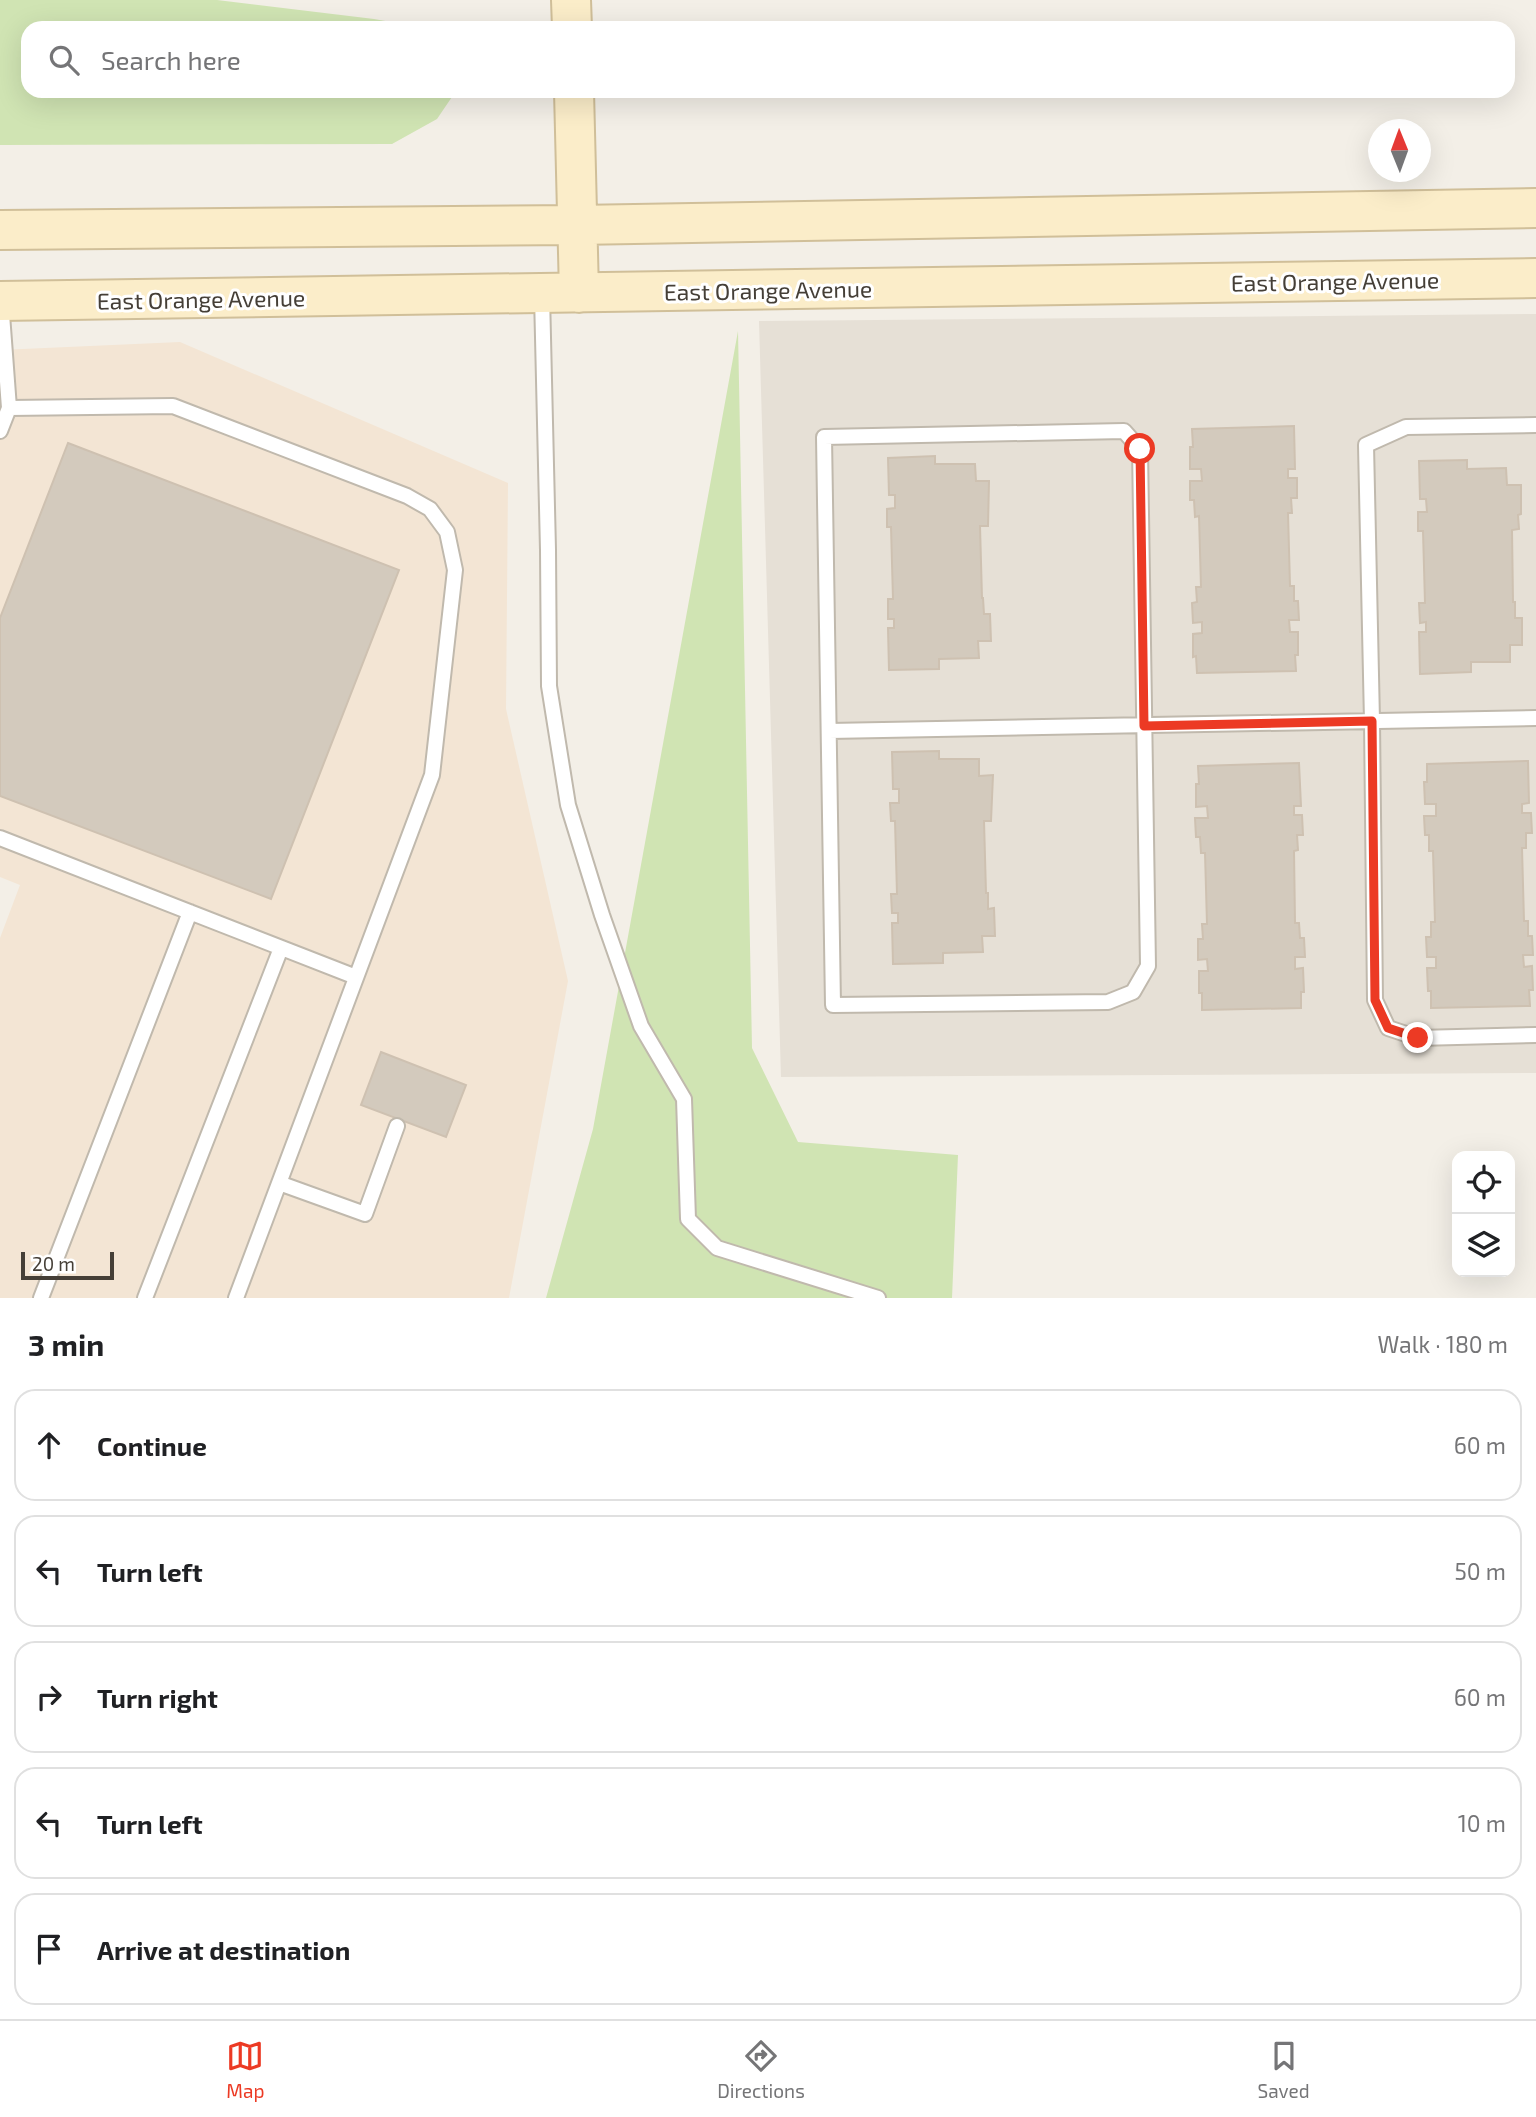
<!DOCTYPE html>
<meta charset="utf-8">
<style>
:root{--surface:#fff;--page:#f6f6f6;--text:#202124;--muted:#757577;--line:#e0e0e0;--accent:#ec3a24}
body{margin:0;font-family:"Exo 2",sans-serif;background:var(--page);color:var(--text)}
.controls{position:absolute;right:21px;bottom:21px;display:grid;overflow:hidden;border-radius:14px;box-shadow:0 7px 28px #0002}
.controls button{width:63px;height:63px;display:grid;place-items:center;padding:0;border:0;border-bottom:2px solid var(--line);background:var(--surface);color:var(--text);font:35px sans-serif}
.compass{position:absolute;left:1368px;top:119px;width:63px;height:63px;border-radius:50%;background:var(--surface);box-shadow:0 7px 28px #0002;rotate:359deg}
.scale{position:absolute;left:21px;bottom:18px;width:93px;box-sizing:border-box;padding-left:7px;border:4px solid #453f37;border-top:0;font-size:19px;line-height:24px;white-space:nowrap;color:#453f37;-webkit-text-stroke:5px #fff;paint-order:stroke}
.stop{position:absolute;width:21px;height:21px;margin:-16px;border:5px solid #ec3a24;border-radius:50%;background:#fff}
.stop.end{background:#ec3a24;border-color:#fff;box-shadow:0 2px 7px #0008}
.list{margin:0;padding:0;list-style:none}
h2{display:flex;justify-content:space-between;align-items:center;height:91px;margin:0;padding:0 28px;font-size:30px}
h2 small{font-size:23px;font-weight:400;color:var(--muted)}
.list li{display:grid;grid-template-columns:46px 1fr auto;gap:21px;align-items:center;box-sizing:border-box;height:112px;margin:0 14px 14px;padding:0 14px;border:2px solid var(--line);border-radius:21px}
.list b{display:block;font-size:26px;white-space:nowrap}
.list em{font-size:23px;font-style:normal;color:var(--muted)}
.icon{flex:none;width:38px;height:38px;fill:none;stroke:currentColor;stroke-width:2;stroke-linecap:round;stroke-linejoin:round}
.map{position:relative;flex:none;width:1536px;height:1298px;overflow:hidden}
.search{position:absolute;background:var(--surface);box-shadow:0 7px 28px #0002;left:21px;right:21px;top:21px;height:77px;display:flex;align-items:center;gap:18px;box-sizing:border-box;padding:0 24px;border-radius:21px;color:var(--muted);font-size:26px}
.sheet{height:721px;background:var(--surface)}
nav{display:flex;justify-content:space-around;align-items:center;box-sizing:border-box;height:98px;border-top:2px solid var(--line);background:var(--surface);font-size:19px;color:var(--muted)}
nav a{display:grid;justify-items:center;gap:4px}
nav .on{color:var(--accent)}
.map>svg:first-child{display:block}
</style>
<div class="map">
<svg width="1536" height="1298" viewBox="0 0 1536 1298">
<rect width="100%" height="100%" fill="#f3efe7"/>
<!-- residential -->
<path fill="#e6e0d6" d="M1536,314v759l-755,4 -22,-756z"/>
<!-- commercial -->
<path fill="#f3e5d4" d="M180,342l328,141 -2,226 62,272 -59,317h-509v-360l20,-53 -20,-8v-527z"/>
<!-- green -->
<path fill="#d0e4b3" d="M0,0h217l157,19 51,9h-397v63h428l-19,28 -45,25 -392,1z
M738,331l14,717 46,94 160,13 -6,143h-406l47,-169z"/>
<!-- building -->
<path fill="#d3cabd" stroke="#cec1b1" stroke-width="2" d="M1294,426l1,43h-7v9h9v20h-6l1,15h-4l2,73h4v15h4l1,19h-10l1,12h8v23h-3l1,16 -99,2 -1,-17 -3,1v-23l9,-1v-11l-9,1 -1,-20 5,-1 -1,-15h5l-2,-71 -4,1 -1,-17h-4v-19h12l-1,-12h-11v-22h3l-1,-18z
M68,443l331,127 -128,329 -271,-103v-178z
M935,456v8h40l1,17h13l-1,45h-8l2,72h1l1,16h6l1,27h-13l1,17 -40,1v10l-50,1 -1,-42h6v-9h-6v-20h5l-2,-72h-4v-18l8,-1v-13h-6l-1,-37z
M1467,460v9l39,-1 1,17h14v29l-3,1 1,14 -7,1 1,72h2v16h7v27h-12v17h-39v10l-51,2 -1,-42h7v-10l-6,1 -1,-20h6l-2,-72h-5v-19h9l-1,-13h-6l-1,-38z
M939,751v8h40v17l14,-1 -2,46h-7l2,72h2v16l6,-1 1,28h-13l1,16 -40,1v10l-50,1 -1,-41h6v-10h-6l-1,-19h6l-2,-73h-4l-1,-18h9v-14h-6l-1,-37z
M1528,761l1,42 -7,1v9h9l1,20h-6v15h-4l2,73h4v15h4l1,19h-10l1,12 8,-1 1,24h-4l1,16 -99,2v-17h-3l-1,-23h9v-11h-9l-1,-20h5v-15h4l-2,-71h-4v-16h-4l-1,-19h12v-12h-11l-1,-22h3v-18z
M1299,763l2,43h-7v9h8l1,20h-6l1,15 -4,1 1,72h4l1,15h4l1,19h-10v12l8,-1 1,24h-3v16l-99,2v-17h-3v-22h9l-1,-12 -9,1v-21h5l-1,-15h5l-2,-71h-4l-1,-16h-4l-1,-19h13l-1,-12 -11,1v-23h3l-1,-18z
M381,1052l85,33 -20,52 -85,-32z"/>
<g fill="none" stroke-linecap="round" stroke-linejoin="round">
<!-- lane casing -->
<g stroke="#c0b9ad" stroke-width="18">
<path id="lane" d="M542,295l6,255 1,136 19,119 34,110 39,111 43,73 4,120 29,29 161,50
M9,408l164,-2 234,90 23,13 17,23 8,38 -23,205 -196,523
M1536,425l-130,2 -40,18 6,276 3,279 13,28 30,10 118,-3
M0,431l9,-23 -8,-107
M1124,431l16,18 8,517 -15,26 -25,10 -275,3 -9,-568z
M829,731l707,-13
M0,838l356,139
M279,1183l86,31 32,-88
M41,1298l149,-386
M145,1298l136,-350"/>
</g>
<!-- secondary casing -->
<g stroke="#d0bf99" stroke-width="42">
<path id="secondary" d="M571,0l1,28
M574,91l5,202
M0,230l577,-5 959,-17
M0,301l1536,-23"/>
</g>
<!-- lane -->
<use href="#lane" stroke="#fff" stroke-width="14"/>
<!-- secondary -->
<use href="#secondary" stroke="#fbedc9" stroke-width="38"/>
</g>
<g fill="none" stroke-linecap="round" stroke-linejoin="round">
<!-- route -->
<path stroke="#ec3a24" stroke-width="9" d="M1140,449l4,277 228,-5 3,279 13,28 30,10"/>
</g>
<g text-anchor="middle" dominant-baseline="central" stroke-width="6" stroke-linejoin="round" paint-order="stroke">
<!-- street labels -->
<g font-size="23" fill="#453f37" stroke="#fff">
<text transform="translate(1335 281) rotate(-1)">East Orange Avenue</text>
<text transform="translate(768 290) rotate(-1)">East Orange Avenue</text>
<text transform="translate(201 299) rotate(-1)">East Orange Avenue</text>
</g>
</g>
</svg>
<div class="controls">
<button><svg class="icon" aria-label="locate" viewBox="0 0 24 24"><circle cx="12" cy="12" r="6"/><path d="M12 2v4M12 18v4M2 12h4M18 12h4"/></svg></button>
<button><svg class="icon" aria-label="layers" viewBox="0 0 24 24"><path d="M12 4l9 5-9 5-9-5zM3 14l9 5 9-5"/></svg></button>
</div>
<svg class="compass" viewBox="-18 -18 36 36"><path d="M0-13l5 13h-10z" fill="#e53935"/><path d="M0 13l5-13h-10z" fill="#757577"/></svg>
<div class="scale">20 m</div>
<div class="stop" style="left:1140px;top:449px"></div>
<div class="stop end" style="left:1418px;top:1038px"></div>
<div class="search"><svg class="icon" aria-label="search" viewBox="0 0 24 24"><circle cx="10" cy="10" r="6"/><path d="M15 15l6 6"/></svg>Search here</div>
</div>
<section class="sheet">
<h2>3 min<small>Walk · 180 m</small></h2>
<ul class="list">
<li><svg class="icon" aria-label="ahead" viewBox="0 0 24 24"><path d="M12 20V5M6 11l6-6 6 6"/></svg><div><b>Continue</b></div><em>60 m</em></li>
<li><svg class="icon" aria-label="left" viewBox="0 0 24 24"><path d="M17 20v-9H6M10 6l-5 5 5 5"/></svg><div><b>Turn left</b></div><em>50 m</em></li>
<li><svg class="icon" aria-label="right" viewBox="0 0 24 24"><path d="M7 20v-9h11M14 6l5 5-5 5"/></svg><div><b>Turn right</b></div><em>60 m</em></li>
<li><svg class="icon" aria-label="left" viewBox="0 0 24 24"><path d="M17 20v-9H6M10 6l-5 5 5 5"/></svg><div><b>Turn left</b></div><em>10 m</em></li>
<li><svg class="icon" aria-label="arrive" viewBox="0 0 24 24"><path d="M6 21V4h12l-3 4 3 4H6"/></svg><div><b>Arrive at destination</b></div></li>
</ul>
</section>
<nav>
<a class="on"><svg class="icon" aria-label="map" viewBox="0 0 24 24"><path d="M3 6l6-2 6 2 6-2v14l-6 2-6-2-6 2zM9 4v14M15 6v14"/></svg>Map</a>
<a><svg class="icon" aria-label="directions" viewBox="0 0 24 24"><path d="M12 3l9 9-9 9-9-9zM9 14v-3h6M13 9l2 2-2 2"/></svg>Directions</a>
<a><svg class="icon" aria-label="saved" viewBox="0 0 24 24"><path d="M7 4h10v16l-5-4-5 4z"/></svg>Saved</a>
</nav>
